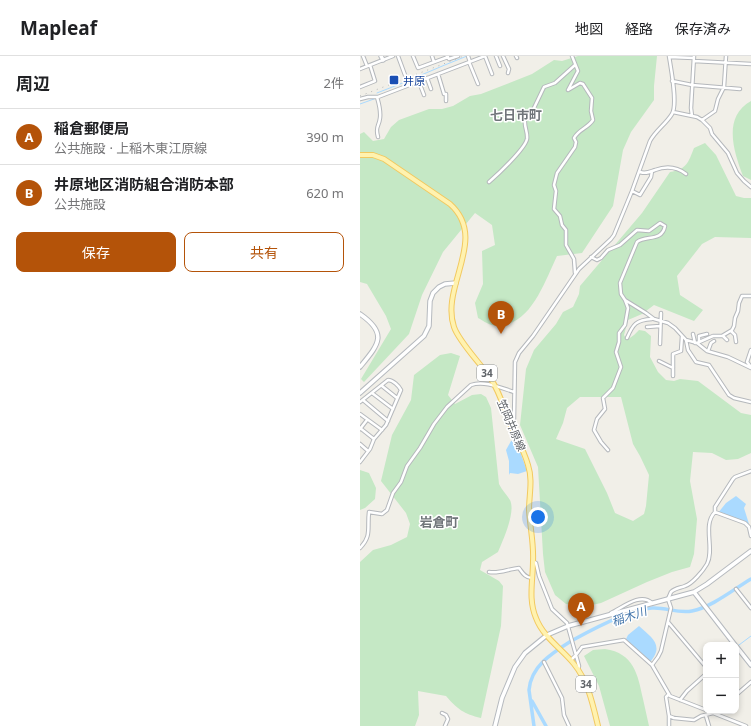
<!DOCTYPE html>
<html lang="ja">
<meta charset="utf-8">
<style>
:root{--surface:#fff;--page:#f6f6f6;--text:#202124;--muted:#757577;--line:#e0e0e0;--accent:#b45309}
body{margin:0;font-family:"Noto Sans","Noto Sans JP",sans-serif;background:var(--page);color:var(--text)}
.controls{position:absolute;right:12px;bottom:12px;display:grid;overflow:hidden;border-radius:8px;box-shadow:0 2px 6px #0003}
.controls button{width:36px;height:36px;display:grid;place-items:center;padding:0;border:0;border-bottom:1px solid var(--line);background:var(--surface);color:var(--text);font:20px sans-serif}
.you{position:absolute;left:178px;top:461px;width:14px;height:14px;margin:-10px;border:3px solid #fff;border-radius:50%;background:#1a73e8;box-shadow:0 0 0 6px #1a73e833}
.badge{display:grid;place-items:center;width:26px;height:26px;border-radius:50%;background:var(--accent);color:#fff;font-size:13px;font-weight:700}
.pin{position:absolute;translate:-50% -33px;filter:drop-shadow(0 1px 2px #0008)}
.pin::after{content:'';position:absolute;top:21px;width:14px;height:12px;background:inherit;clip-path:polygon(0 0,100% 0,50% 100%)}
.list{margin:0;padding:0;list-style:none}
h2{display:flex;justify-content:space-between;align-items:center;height:52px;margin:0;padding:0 16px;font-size:17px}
h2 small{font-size:13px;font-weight:400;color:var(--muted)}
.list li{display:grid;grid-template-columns:26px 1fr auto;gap:12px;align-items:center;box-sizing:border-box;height:56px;padding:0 16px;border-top:1px solid var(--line)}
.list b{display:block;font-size:15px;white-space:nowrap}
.list p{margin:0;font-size:13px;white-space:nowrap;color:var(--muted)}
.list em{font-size:13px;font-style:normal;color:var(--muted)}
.actions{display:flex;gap:8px;padding:12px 16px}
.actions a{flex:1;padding:9px 0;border:1px solid var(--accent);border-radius:8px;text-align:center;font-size:14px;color:var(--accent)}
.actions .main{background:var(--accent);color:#fff}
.map{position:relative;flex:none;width:391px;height:670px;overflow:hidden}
header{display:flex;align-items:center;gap:24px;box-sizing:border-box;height:56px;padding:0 20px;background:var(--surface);border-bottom:1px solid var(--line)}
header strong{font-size:19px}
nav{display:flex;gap:22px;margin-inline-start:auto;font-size:14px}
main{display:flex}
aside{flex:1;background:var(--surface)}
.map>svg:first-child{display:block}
</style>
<header>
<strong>Mapleaf</strong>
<nav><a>地図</a><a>経路</a><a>保存済み</a></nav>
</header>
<main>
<aside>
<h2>周辺<small>2件</small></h2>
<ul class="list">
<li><span class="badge">A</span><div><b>稲倉郵便局</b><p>公共施設 · 上稲木東江原線</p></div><em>390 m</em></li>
<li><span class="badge">B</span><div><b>井原地区消防組合消防本部</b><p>公共施設</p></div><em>620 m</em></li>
</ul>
<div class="actions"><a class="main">保存</a><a>共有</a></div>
</aside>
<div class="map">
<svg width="391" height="670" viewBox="0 0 391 670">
<rect width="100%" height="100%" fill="#f1efe8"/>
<!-- green -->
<path fill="#c5e8c5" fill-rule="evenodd" d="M218,0h79l-3,30v14l-23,32 -8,18 -10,56 -31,47 -25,3c-13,27 -28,75 -65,69 -5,-1 -10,-5 -14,-7l-3,-15 8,-19 -1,-33 13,-6 -3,-20 -17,-12 -32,39 -21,43 -13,39 -45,48 -3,-3 30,-50 -5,-13 -19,-32 -7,-2v-148l4,-2 9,9 11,-2 7,-12 8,-7 30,-11h13l11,-3 17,-10 11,-2 51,-20 22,-14 8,1z
M391,45v79l-8,-4c-9,-24 -21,-59 8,-75z
M345,87l11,12 20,41 8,2h7v40l-36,-1 -13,7 -25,32 3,19 23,15 -9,11 -40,-16 -12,9 -14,6 -4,15 3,5 7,-5 5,-5 6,1 6,5 -1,21 8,15 8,8 8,1 6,-2 18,2 43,32 10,2v38l-13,6 -12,1 -14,-7 -19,-1 -3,29 7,38 -3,35 -4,13 -18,5 -25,10 -46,21 -18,4 -17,-3 -11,-9 -10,-23 -2,-18 -5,-87 -18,-42 6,-56 8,-19 22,-26 7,-12 10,-5 6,-13 1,-8 62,-73 28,-41c17,-3 18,-9 24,-24zM220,341h41l12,47 7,12 9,19 -3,31 -2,8 -11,7 -18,-8 -8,-20 -22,-44 -29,-10 7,-16 4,-15z
M91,297l9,3 -12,39 7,9 17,-9 9,-1 5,3 5,11 8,76c3,6 7,10 11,16 6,12 -7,40 -12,52l-16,10 -2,8 19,11 4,5 -2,40 -20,92c-17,-4 -24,-9 -35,-22l-28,-5 1,24 -4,11h-55v-164l13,-12 18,-5 16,-8 3,-13 -4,-11 -25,-32 11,-46 19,-35 3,-25 26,-20z
M0,414l9,3 7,15 -1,11 -10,9 -5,2z
M245,593c29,4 33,26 38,50 2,9 4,18 6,27h-39l-11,-40 -15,-30 9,-6z"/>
<!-- water -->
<path fill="#aadaff" d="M156,384l11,31 -9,3 -8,-1 -1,2v-14l-3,-11 5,-9z
M376,440l10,8 -2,4 5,16 -31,-11 8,-10z
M279,570c12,11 26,19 11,36l-24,-23 2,-4z"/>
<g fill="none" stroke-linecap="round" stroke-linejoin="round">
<!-- stream -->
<path stroke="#aadaff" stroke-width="1" d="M17,37c30,-11 59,-25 90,-37
M0,48l14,-5
M379,589l12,-9"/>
<!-- river -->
<path stroke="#aadaff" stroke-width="3.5" d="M213,584c20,-11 58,-31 79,-32 14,-1 26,6 40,3 20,-4 42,-22 59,-32
M172,645l14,25
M174,670l-5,-36c2,-24 23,-37 42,-49"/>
<!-- street casing -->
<g stroke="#b5b8bc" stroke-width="4.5">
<path id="street" d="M3,0l4,10
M38,0l7,19
M53,0l5,12 30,-11
M72,0l2,6
M87,0l2,3 9,-3
M108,0l2,6
M125,0l7,18
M136,0l4,10
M143,0l6,13 -1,4
M156,0l1,2
M212,0l6,15 -10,19 12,-7 3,1 9,14 -1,13 2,9c-5,8 -14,9 -19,18l2,4 -1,5 -18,26 -3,12 2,6 -2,18 6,7 2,9 4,5v15l8,14 1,14
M309,1l25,1
M334,5l57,3
M109,6l9,22
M0,13l33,-13
M78,18l6,20h2v7
M67,22l4,11
M312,25l20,4 48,4
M59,26l5,13
M0,31l15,-6 -5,-16
M17,41c2,7 4,13 3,21 -1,9 -5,8 -2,19
M0,43l8,-2h10l107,-41
M313,56l24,5 5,3 8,8 2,6 16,19 9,20 7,8 7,6
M332,60l-1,-8 3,-52
M342,64l13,-9 3,-12 6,-12 2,-31
M280,116c6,2 9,0 15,-2 11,-4 22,-3 31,4
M129,126c8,-7 36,-33 38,-43 1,-7 -3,-12 -2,-19l8,-10 11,-23 11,-4 20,-18
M272,135l8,4 11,-18 1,-6
M231,201l6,3 4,-2 7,-8 12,-5 17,-15 12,1 11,-8 5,3c-3,16 -19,9 -28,16l-17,41 1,11 4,6 3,8 -3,17 -6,8v9l-3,10 5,15 -8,21 -10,10 2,11 -8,10 -3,11 7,12 7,8
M265,244l21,13 8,6 14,4 7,5 11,12 11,3 10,8 21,6 23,11
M287,271l13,-1
M371,275l4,4 1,7
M333,278l2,9
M363,280l4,4
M267,282c6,-14 9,-18 25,-19
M326,284l2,10 8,12 13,3 20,30 5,3 17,4
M339,285v-5l8,-2
M337,287l16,-7h9l10,-6 2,-4 1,-8 3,-7 1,-8 3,-7h9
M300,288l1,-31
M348,295l3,-8 3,-2
M299,305l14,7
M391,311l-4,-5 4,-12
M313,320v-22l8,-3 1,-15
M22,330l15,12
M12,337l21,16
M3,344l25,21
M0,346l28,-22c5,0 11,6 13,10l-15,35 -12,14 -4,10 -10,13
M0,358l22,16
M150,366l4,-3 1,-57 4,-9 14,-17 46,-67 32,-30 3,-4 18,-44 18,-50c6,-11 16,-17 22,-27 6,-10 -1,-45 -3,-58
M0,372l14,11
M0,373l7,-9
M0,388l8,7
M355,456l30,11 4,4 2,9
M0,492c12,-12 7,-20 9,-36l13,2 5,-4 6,-17 8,-11 6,-16 13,-18 14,-24 13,-17 24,-22c13,-5 30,3 43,7
M173,505l3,2 3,13 13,33 15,14 12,43 -1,3
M129,516c10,2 19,-3 30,-4 3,4 6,10 13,10
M376,533l15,19
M251,557c11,-5 29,-21 41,-10
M308,566l38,45
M211,604l5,-5 6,-8 42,-7 28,25 18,31 36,14
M184,606l18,36 2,17 5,11
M292,609l6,-8 3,-6 10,-43 -3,-9 3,-7c4,-4 9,-4 14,-6 7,-2 18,-15 22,-22 8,-15 -5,-39 8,-52v-5l18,-28 2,-2 16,-6
M309,638l-3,3 3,19 5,2 20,2 7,-4 12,-3 3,-2
M376,639l15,-13
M320,644l7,-9 19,-17
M348,655l38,15
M82,657l4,2 2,4 -3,7
M309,660v10
M346,660l3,10"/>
</g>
<!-- secondary casing -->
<g stroke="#b6babf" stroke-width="5.5">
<path id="secondary" d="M21,0l2,4
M0,258c29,20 18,31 0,53
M0,337l64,-57 5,-10 1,-25 3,-8 6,-6 6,-3 11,-1
M334,536l41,53
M376,590l15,19
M135,670l7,-28 13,-31 10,-14 22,-18 21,-9 126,-34 13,-8 44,-33"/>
</g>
<!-- primary casing -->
<g stroke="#f2c960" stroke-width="6">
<path id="primary" d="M0,99h13l11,4 66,45c39,35 -10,82 4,123 5,15 27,37 37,52 9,14 13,29 19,44 6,14 14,27 18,42 5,15 1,30 1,45 1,17 5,34 4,51 0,20 -5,38 3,57 7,19 26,31 38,46 14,17 19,41 24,62"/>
</g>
<!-- street -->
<use href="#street" stroke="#fff" stroke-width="2.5"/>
<!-- secondary -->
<use href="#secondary" stroke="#fff" stroke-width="3.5"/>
<!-- primary -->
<use href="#primary" stroke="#fff2af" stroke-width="4"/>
<!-- rail -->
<path stroke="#b6b7b8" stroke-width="1" stroke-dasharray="1 5" stroke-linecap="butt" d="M0,40l104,-40"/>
</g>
<!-- markers -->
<rect fill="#1a4fb4" stroke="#fff" stroke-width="1.5" x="29" y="19" width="10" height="10" rx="2"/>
<g text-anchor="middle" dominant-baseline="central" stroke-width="3" stroke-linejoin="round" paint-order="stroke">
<!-- shield labels -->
<g fill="#fff" stroke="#8f9295" stroke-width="1">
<rect x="117" y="309" width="20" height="16" rx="3"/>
<rect x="216" y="620" width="20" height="16" rx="3"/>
</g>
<g font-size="10" font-weight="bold" fill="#5f6368">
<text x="127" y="317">34</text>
<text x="226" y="628">34</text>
</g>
<!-- transit labels -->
<g font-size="11" fill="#164399" stroke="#fff" text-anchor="start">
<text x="43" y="24">井原</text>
</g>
<!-- street labels -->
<g font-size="11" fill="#5f6368" stroke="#fff">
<text transform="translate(152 369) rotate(67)">笠岡井原線</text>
</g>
<!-- water labels -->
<g font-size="12" font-style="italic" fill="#4174aa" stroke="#fff">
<text transform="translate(269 560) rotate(-19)">稲木川</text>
</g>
<!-- quarter labels -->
<g font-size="13" font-weight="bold" fill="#70757a" stroke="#fff">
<text x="156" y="59">七日市町</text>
<text x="79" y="466">岩倉町</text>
</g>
</g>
</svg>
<div class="controls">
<button>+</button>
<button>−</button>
</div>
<div class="you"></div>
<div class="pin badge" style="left:221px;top:570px">A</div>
<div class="pin badge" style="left:141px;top:278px">B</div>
</div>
</main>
